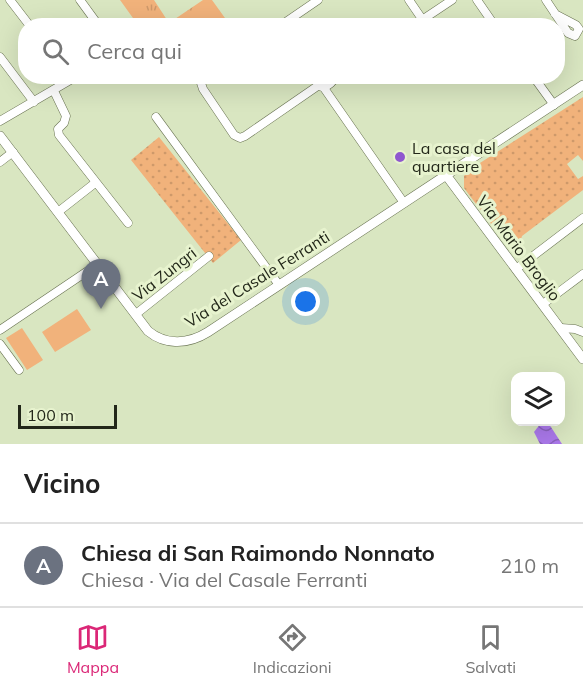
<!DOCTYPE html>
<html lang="it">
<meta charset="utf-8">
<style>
:root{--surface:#fff;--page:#f2f2f2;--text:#222;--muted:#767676;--line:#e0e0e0;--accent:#db2777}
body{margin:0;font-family:Mulish,sans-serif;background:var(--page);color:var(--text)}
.controls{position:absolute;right:18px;bottom:18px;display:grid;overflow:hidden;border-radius:12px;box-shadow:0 6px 24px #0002}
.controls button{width:54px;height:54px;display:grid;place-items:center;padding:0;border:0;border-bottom:2px solid var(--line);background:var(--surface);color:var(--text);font:30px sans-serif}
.scale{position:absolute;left:18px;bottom:15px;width:99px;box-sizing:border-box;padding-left:6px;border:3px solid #222719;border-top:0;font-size:16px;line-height:21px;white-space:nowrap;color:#222719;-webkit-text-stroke:4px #e7f3ce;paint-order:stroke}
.you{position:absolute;left:306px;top:302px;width:21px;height:21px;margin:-15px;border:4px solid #fff;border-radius:50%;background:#1a73e8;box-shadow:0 0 0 9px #1a73e833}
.badge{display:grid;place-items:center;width:39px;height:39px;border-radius:50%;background:var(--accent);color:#fff;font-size:20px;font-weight:700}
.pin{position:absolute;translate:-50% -50px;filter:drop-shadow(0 2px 3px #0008)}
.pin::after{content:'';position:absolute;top:32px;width:21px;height:18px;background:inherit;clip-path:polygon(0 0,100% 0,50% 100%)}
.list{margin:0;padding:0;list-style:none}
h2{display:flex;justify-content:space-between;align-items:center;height:78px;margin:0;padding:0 24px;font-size:26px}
h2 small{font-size:20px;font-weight:400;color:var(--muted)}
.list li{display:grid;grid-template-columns:39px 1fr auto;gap:18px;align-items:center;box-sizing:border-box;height:84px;padding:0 24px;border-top:2px solid var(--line)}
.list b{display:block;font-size:22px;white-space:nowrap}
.list p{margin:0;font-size:20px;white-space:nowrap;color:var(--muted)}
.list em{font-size:20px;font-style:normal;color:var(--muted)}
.icon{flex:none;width:33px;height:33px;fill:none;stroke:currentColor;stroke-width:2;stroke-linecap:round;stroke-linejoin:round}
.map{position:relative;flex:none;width:583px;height:444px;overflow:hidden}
.search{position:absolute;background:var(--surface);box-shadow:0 6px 24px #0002;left:18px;right:18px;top:18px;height:66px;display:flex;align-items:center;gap:15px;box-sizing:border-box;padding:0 21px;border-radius:24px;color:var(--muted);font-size:22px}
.sheet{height:162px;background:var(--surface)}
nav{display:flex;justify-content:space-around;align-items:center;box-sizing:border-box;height:84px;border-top:2px solid var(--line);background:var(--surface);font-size:16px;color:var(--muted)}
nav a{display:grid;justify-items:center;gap:3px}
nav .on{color:var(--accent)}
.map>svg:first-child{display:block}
</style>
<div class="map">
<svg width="583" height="444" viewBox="0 0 583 444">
<defs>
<pattern id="grass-dots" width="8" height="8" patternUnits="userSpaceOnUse" patternTransform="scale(1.5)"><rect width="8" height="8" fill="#f1b27b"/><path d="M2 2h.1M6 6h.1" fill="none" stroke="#ce996a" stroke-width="1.8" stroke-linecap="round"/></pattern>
<pattern id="park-tufts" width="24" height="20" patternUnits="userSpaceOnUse" patternTransform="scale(1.5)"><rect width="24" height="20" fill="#f1b27b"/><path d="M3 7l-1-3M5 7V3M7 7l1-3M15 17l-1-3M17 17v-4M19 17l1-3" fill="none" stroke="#ce996a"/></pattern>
<pattern id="water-waves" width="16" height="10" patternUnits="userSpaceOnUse" patternTransform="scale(1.5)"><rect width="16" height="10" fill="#aa78ea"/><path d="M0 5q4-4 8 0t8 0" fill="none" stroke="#8a62bd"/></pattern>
</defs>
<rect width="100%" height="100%" fill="#d9e6c1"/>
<!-- grass -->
<path fill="url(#grass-dots)" d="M583,97v64l-5,-6 -11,9 11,15 5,-3v14l-61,46 -6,21 -52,-69v-12l5,-6z
M159,137l82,103 -28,23 -82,-103z"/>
<!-- park -->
<path fill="url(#park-tufts)" d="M120,0h34l15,23 34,-23h9l18,25h-92z"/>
<!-- pitch -->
<path fill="#f1b27b" d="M77,309l14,21 -36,22 -13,-20z
M22,328l21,32 -16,10 -21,-32z"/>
<!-- water -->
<path fill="url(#water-waves)" d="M541,423l8,1 13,20h-22l-6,-12z"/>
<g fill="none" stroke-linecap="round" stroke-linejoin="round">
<!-- pedestrian casing -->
<g stroke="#687251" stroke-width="8">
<path id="pedestrian" d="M331,83l9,-7"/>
</g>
<!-- minor casing -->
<g stroke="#687251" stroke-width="9">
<path id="minor" d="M10,0l20,26
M80,0l19,26
M409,0l13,19
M477,0l18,26
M546,0l22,33 7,3 4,-7 -3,-4 -21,-11
M280,26l38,-26
M413,26l39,-26
M0,57l34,45
M203,76l-2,7 2,6 31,46 6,3 5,-2 74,-51
M313,76l6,9 5,3 80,115
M533,76l21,29
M324,88l7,-5
M54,91l12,25 -2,7 -6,6 1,6 69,88
M156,117l123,168
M0,121l77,-45
M0,162l13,-10
M58,212l37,-29
M516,269l67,-51
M543,304l40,-30
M136,314l73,-58
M561,328l14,1 8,3
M0,330l98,-66
M0,344l19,26"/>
</g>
<!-- tertiary casing -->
<g stroke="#687251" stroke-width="10">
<path id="tertiary" d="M0,136l148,195c18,15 41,13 60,1l375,-247
M446,175l137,184"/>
</g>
<!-- pedestrian -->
<use href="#pedestrian" stroke="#fff" stroke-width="6"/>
<!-- minor -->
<use href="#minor" stroke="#fff" stroke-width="8"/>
<!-- tertiary -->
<use href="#tertiary" stroke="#fff" stroke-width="9"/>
</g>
<!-- markers -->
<circle fill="#8f57cf" stroke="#e7f3ce" stroke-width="2" cx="400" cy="157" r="6"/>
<g text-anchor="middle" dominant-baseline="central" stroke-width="6" stroke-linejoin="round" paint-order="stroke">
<!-- poi labels -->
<g font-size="16" fill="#222719" stroke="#e7f3ce" text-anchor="start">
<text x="412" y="148">La casa del<tspan x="412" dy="18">quartiere</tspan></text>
</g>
<!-- street labels -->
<g font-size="16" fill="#222719" stroke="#e7f3ce">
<text transform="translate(519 248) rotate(53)">Via Mario Broglio</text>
<text transform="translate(164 274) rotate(-38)">Via Zungri</text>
<text transform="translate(257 279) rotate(-32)">Via del Casale Ferranti</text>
</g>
</g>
</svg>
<div class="controls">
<button><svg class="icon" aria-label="layers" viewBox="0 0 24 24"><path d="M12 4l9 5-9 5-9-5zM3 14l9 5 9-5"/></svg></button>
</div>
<div class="scale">100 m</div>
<div class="you"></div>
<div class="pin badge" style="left:101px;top:309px;background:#6b7280">A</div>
<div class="search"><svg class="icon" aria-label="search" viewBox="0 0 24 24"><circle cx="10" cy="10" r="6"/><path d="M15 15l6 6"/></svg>Cerca qui</div>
</div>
<section class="sheet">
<h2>Vicino<small></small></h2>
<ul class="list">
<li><span class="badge" style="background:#6b7280">A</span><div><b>Chiesa di San Raimondo Nonnato</b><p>Chiesa · Via del Casale Ferranti</p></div><em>210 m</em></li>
</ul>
</section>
<nav>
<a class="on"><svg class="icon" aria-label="map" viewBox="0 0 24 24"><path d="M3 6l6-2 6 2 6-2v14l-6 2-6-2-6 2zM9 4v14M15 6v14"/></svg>Mappa</a>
<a><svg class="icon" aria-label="directions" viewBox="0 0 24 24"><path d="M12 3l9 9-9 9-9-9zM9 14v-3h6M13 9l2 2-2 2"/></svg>Indicazioni</a>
<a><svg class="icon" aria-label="saved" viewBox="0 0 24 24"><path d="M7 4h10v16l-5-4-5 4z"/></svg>Salvati</a>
</nav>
